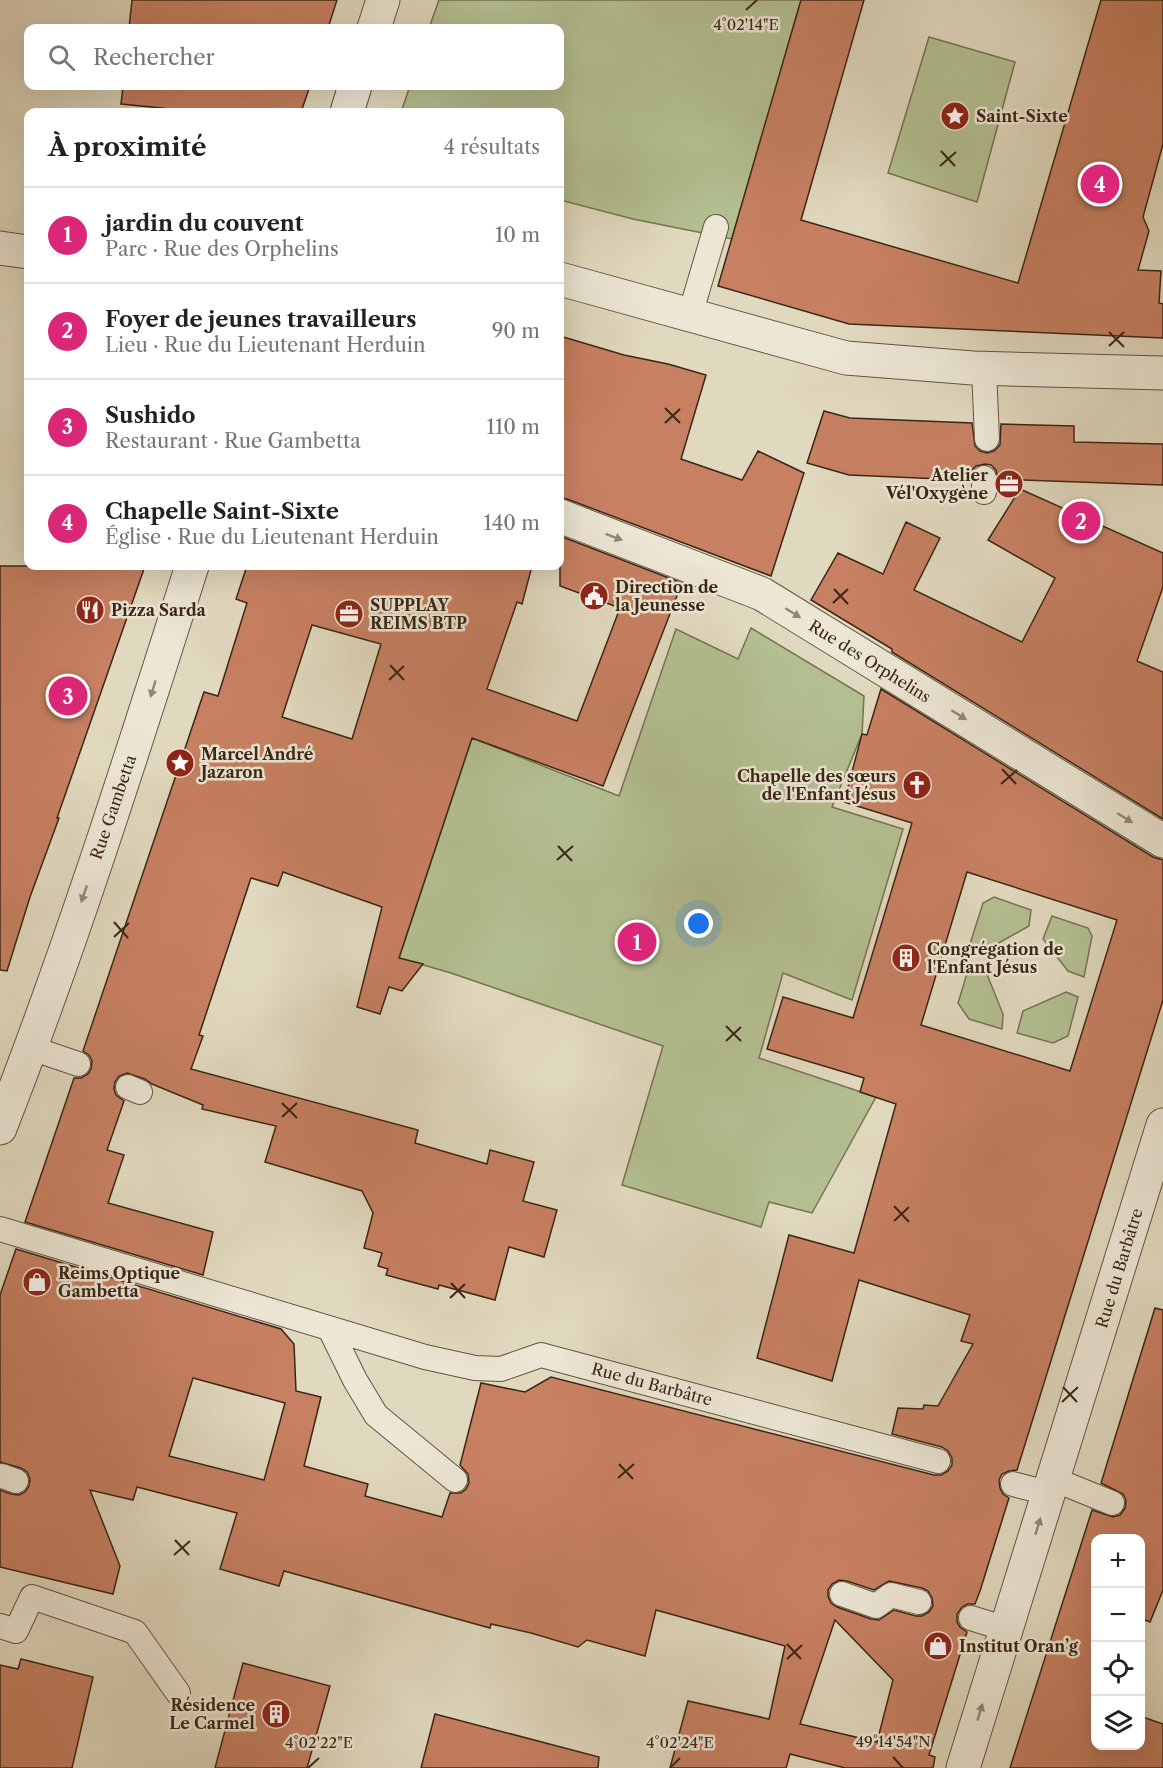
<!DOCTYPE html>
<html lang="fr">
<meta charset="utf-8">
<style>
:root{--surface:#fff;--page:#f6f6f6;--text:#222;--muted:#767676;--line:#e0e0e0;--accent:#db2777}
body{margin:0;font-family:"Libre Caslon Text",serif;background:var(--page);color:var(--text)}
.controls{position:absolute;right:18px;bottom:18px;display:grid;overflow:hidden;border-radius:12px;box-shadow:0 6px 24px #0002}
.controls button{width:54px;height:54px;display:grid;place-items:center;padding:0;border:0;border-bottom:2px solid var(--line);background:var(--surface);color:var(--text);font:30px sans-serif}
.you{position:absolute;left:699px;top:924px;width:21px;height:21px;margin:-15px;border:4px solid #fff;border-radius:50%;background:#1a73e8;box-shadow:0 0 0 9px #1a73e833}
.badge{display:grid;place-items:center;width:39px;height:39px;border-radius:50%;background:var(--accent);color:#fff;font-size:20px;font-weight:700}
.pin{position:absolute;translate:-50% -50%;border:3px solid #fff;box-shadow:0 2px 6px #0006}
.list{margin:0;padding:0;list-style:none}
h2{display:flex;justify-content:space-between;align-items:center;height:78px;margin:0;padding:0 24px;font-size:26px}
h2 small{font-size:20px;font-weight:400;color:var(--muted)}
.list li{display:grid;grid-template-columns:39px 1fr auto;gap:18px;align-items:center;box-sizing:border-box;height:96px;padding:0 24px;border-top:2px solid var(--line)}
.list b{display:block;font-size:22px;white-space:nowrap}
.list p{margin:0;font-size:20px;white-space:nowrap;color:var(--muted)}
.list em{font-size:20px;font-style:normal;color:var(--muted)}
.icon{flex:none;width:33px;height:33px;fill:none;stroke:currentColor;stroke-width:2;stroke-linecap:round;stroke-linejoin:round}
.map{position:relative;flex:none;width:1163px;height:1768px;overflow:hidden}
.search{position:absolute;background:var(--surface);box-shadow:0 6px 24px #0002;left:24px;top:24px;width:540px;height:66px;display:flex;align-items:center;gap:15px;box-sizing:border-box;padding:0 21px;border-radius:12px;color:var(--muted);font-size:22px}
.panel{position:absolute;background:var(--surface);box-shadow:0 6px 24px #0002;left:24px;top:108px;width:540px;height:462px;border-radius:12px}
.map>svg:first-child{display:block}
</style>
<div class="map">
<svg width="1163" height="1768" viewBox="0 0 1163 1768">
<rect width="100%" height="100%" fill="#e1d9bf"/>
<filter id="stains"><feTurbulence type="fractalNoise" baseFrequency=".00333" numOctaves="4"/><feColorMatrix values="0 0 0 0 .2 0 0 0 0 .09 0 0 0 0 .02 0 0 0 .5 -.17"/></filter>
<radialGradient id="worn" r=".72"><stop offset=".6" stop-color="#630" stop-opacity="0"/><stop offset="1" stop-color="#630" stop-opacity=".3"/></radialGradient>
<!-- green -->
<path fill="#b3bf91" stroke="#777252" stroke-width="1.5" d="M439,0h362l-69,239 -99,-20 -73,-19v-88h-159l9,-26h150v-58h-131z
M929,37l86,25 -38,140 -89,-29z
M751,628l113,68 -2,38 -30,73 71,22 -51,171 -69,-27 -24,85 117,39 -64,116 -43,-11 -8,25 -139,-42 41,-139 -212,-73 -52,-15 73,-220 147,58 57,-167 62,30z
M994,897l37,13 -2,16 -39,22 -20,-4 13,-41z
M1052,916l36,12 4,8 -8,41 -16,-6 -25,-32z
M970,964l14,3 19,47 -1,15 -33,-10 -11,-16z
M1066,992l12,5 -10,39 -15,7 -36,-10 6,-22z"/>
<!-- building -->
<path fill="#c78062" stroke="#3b2614" stroke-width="1.5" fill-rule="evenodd" d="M132,0h205l-9,28h-199z
M801,0h63l-63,220 217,63 83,-283h62v144l-20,73 6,14 -11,39 23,1 -2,32 4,1v34l-314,-14 -131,-38z
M123,86h187l-9,26h-100l-80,-8z
M560,336l64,19 44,9 38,11 -25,84 61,21 16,-29 46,22 -33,103 -204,-77 -7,-1z
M824,411l26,7 122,5 3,23 5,5 7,2 7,-2 6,-6 1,-21 73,2v16l89,2v41l-165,-6 -2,-9 -5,-5 -6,-1 -9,2 -5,5 -1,7 -29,-1v2l-92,-4 -42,-12z
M1020,489l143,64v34l-26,74 26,11v147l-271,-167v-3l-81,-49 27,-47 45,21 23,-52 34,16 -26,52 108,52 33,-64 -67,-38z
M560,536l122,47 -79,203 -131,-48 -73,220 24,6 -21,27 -13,-4 -9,27 -23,-7 25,-100 -99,-35 -5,14 -27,-8 -52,157 4,1 -12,33 227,61 -3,13 72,21 3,-14 44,12 -11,39 34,9 -13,47 -35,-10 -14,53 -56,-15 -1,4 -52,-14 2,-6 -10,-3 4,-13 -18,-5 9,-35 -11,-22 -97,-29 11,-36 -74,-17 1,-4 -51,-21 -7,-5 -18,-6 -8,3 -4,6 -1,7 2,6 8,6 -17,49 17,5 -16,48 105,29 -10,43 -178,-53 49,-144h7l7,-4 3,-5 1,-8 -3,-6 -6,-4 121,-359 14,4 29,-93 -11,-4 11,-33h285l-10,38 -5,-2 -30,87 90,32 43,-113 -60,-22zM312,625l69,19 -29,95 -70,-22z
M0,566h145l-88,252h2l-29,79 -23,74 -7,-1z
M881,689l272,168 10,3v140l-146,470 -8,1 -7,3 -3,6 1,8 3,6 6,4 -29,93 -5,13h-7l-6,3 -5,7v8l3,5 7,5 -38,123 6,2 -2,11h-88l-55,-14 -4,14h-116l18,-67 81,18 16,-73 -129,-36 -11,46 -58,-16 -9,7 -47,-14 -40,-9 -1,4 -206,-57 -5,15 -59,-17 17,-56 -100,-26 -4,13 -43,-10 30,76 -7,28 -113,-27v-77l11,4 8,1 6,-3 4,-6 1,-7 -3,-7 -6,-4 -21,-6v-167l16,-46 265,80 13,15 2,47 25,6 -17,69 64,18 -3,12 77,21 8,-24h11l5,-4 3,-6 -1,-9 -8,-9 21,-82 44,9 26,-15 383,98h7l7,-4 4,-6v-7l-4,-7 -6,-4 -50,-13 6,-26 25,1 1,-4 14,1 35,-62 -12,-3 9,-26 -111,-35 -27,101 -75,-23 32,-123 65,18 42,-149 -36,-12 4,-14 -97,-29 16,-52 70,21 59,-195 -68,-21 18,-68 5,1zM967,872l150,48 -47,151 -149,-46zM193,1378l92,25 -21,77 -95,-24zM839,1580l8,1 27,9 15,-9 33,7 6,3 4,7 1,8 -4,6 -7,4h-6l-22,-6 -15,10 -8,-1 -34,-12 -6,-4 -3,-7v-6l4,-6zM835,1620l58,60 -16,62 -77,-18z
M1155,1308l8,2v280l-13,32 -10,-4v-79h-45v207h45v-30l23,8v44h-153l82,-258 21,7 7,-2 5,-7 1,-8 -3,-6 -22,-11z
M21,1659l72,18 -21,91h-72v-103l18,4z
M243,1663l87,23 -23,82h-92z
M435,1714l164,43 -1,11h-177z"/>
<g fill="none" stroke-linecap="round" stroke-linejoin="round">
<!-- service casing -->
<g stroke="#64533f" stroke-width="26">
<path id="service" d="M690,315l26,-88
M984,369l3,70
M984,492v-14
M31,1048l47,16
M128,1087l12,5
M0,1229l425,128 50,11 26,1 40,-14 397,106
M330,1329l25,51 21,35 79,65
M2,1476l14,5
M1053,1479l59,24
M1013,1484l35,9
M842,1594l34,12 15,-11 28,7
M971,1618l35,11
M0,1626l16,5 16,-34 103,35 43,61"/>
</g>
<!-- minor casing -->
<g stroke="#64533f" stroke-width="35">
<path id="minor" d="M374,28l9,-28
M347,112l8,-26
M560,516l202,78 401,247
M0,1128c72,-184 132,-374 192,-562
M963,1768l200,-643"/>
</g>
<!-- tertiary casing -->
<g stroke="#64533f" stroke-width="35">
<path id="tertiary" d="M0,248l28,4
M560,279l286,79 127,10 190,5"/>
</g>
<!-- service -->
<use href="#service" stroke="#ece6d5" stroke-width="24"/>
<!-- minor -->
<use href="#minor" stroke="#ece6d5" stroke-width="33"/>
<!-- tertiary -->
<use href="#tertiary" stroke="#ece6d5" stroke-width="33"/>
</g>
<!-- one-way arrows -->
<defs><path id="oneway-solid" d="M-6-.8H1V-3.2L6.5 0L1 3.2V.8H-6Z" transform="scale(1.5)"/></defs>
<g fill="#948674">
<use href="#oneway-solid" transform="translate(614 537) rotate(21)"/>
<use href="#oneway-solid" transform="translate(793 613) rotate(32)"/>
<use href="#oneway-solid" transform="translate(153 689) rotate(107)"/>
<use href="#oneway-solid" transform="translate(959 715) rotate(32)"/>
<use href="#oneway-solid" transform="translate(1125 818) rotate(32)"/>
<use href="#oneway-solid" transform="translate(84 894) rotate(109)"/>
<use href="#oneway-solid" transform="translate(1038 1526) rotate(-73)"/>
<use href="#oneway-solid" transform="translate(980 1712) rotate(-73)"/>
</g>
<!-- ticks -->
<path fill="none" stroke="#3b2614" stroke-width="2" d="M746,10l11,-10M941,151l14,15M940,166l16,-14M1109,332l15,15M1109,346l15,-14M665,408l15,15M665,423l15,-14M834,589l14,15M833,603l15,-14M390,665l14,15M389,680l15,-14M1002,769l14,15M1001,784l16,-14M558,846l14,15M557,860l16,-14M114,922l14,16M114,937l15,-14M726,1026l15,15M726,1041l15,-14M282,1103l15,15M282,1117l15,-14M894,1206l15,16M894,1221l15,-14M451,1283l14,15M450,1298l15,-14M1063,1387l14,15M1062,1402l16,-15M619,1464l14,15M618,1478l16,-14M175,1540l14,15M174,1555l16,-14M787,1644l14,15M787,1659l15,-14M893,1757l10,11M308,1768l11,-10M670,1768l10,-10"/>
<!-- icons -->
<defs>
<g id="sight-disc" transform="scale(1.5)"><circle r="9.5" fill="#8f2418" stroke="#ece6d5"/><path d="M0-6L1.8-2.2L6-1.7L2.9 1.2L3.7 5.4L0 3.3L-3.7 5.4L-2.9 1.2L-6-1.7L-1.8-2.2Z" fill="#fff"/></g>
<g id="office-disc" transform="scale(1.5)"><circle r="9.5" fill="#8f2418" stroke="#ece6d5"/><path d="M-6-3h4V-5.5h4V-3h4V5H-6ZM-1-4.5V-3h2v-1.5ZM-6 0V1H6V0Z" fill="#fff"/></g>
<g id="civic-disc" transform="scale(1.5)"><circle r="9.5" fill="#8f2418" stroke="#ece6d5"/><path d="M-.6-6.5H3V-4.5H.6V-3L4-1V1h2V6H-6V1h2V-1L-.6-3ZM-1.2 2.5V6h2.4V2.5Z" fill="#fff"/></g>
<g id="restaurant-disc" transform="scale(1.5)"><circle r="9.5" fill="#8f2418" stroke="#ece6d5"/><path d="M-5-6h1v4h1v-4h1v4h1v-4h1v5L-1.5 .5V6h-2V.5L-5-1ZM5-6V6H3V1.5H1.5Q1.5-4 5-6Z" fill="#fff"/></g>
<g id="church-disc" transform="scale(1.5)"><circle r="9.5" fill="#8f2418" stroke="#ece6d5"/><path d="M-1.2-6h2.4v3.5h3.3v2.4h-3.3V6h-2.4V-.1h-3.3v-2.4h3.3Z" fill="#fff"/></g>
<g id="building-disc" transform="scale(1.5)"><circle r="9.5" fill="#8f2418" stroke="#ece6d5"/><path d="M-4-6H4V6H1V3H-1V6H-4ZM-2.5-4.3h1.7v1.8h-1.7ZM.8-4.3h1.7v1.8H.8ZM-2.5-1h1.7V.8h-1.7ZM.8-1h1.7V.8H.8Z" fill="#fff"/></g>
<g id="shop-disc" transform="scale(1.5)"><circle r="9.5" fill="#8f2418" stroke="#ece6d5"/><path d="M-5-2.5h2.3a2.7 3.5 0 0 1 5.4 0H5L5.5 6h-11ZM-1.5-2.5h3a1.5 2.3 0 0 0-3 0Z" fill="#fff"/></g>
</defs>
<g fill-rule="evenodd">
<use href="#sight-disc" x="955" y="116"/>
<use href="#office-disc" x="1009" y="484"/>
<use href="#civic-disc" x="594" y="596"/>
<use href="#restaurant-disc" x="90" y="610"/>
<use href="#office-disc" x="349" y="614"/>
<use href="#sight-disc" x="180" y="763"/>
<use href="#church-disc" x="917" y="785"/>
<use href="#building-disc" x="906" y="958"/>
<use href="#shop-disc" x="37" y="1282"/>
<use href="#shop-disc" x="938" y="1646"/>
<use href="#building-disc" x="276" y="1714"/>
</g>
<g text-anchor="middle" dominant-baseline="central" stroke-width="5" stroke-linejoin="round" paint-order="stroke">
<!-- poi labels -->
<g font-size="16" font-weight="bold" fill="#3b2614" stroke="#ece6d5" text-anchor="start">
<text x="976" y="116">Saint-Sixte</text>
<text x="988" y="475" text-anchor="end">Atelier<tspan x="988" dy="18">Vél'Oxygène</tspan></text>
<text x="615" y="587">Direction de<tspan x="615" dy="18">la Jeunesse</tspan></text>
<text x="370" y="605">SUPPLAY<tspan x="370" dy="18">REIMS BTP</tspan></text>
<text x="111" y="610">Pizza Sarda</text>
<text x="201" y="754">Marcel André<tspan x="201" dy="18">Jazaron</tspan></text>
<text x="896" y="776" text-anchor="end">Chapelle des sœurs<tspan x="896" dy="18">de l'Enfant Jésus</tspan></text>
<text x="927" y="949">Congrégation de<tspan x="927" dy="18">l'Enfant Jésus</tspan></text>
<text x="58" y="1273">Reims Optique<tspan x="58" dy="18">Gambetta</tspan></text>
<text x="959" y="1646">Institut Oran’g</text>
<text x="255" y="1705" text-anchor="end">Résidence<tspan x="255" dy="18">Le Carmel</tspan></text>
</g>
<!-- street labels -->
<g font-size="16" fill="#3b2614" stroke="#ece6d5">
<text transform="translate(870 661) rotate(32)">Rue des Orphelins</text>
<text transform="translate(113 807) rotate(-71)">Rue Gambetta</text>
<text transform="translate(1119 1268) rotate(-73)">Rue du Barbâtre</text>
<text transform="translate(652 1384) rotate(15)">Rue du Barbâtre</text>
</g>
</g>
<g font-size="15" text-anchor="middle" fill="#3b2614" stroke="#ece6d5" stroke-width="5" stroke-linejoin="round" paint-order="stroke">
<text x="746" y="30">4°02'14"E</text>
<text x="893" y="1747">49°14'54"N</text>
<text x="319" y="1748">4°02'22"E</text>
<text x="680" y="1748">4°02'24"E</text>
</g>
<rect width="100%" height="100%" filter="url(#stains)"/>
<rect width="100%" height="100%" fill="url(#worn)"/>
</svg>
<div class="controls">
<button>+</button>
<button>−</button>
<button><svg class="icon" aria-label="locate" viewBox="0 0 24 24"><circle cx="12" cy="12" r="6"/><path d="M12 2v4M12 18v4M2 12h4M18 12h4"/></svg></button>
<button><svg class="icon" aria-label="layers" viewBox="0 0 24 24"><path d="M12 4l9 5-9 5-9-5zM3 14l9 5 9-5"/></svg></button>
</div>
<div class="you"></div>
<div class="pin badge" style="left:637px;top:942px">1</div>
<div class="pin badge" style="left:1081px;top:521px">2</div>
<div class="pin badge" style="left:68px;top:696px">3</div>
<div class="pin badge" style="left:1100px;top:184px">4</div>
<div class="search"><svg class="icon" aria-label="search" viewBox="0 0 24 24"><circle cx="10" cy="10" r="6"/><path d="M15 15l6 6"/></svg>Rechercher</div>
<section class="panel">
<h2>À proximité<small>4 résultats</small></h2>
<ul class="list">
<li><span class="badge">1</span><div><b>jardin du couvent</b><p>Parc · Rue des Orphelins</p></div><em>10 m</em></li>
<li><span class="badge">2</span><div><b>Foyer de jeunes travailleurs</b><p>Lieu · Rue du Lieutenant Herduin</p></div><em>90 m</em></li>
<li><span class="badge">3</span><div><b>Sushido</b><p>Restaurant · Rue Gambetta</p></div><em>110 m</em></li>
<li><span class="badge">4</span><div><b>Chapelle Saint-Sixte</b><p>Église · Rue du Lieutenant Herduin</p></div><em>140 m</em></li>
</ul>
</section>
</div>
